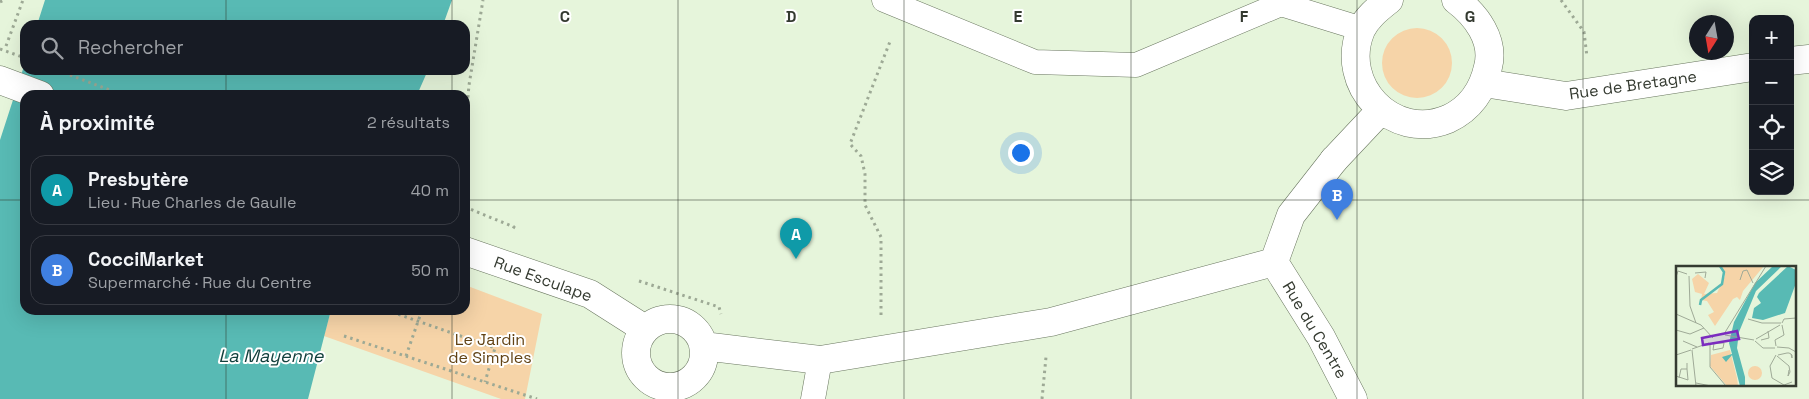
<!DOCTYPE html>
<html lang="fr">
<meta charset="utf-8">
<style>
:root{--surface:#171b24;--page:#242831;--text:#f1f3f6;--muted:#9ea1a6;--line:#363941;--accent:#a5a5dc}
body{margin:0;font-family:"Space Grotesk",sans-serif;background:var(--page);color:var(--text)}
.controls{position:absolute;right:15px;top:15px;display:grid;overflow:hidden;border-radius:10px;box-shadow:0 5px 20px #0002}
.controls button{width:45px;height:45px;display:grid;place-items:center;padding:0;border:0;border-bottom:1px solid var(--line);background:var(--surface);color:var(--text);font:25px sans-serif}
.compass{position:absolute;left:1689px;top:15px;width:45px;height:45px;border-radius:50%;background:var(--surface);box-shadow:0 5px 20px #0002;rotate:191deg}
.you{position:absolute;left:1020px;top:152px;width:18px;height:18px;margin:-12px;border:4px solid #fff;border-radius:50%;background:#1a73e8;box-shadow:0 0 0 8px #1a73e833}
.badge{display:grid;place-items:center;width:32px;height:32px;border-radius:50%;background:var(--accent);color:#fff;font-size:16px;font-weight:700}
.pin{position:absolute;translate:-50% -41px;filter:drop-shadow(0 1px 2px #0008)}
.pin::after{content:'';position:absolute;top:26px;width:18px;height:15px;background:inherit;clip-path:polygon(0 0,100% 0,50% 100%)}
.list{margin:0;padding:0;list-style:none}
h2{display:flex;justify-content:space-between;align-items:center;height:65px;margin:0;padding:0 20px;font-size:21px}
h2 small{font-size:16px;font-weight:400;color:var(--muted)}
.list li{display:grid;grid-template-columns:32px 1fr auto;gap:15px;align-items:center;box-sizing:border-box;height:70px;margin:0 10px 10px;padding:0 10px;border:1px solid var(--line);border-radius:15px}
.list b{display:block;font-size:19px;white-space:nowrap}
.list p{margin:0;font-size:16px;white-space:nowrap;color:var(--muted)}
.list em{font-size:16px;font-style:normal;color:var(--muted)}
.icon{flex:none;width:28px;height:28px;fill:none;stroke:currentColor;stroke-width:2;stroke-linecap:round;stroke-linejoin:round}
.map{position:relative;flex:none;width:1809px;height:399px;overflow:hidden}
.search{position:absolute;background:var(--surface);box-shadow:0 5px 20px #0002;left:20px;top:20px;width:450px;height:55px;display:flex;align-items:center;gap:12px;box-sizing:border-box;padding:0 18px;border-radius:15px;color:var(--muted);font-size:19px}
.panel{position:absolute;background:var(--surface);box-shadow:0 5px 20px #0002;left:20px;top:90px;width:450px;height:225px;border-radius:15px}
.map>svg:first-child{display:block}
</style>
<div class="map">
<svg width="1809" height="399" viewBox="0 0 1809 399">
<rect width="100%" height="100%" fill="#e6f5db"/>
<!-- green -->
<path fill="#f6d4a8" d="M1382 63a35 35 0 1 1 70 0a35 35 0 1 1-70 0Z
M465,285l77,29 -17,85h-24l-177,-63 7,-26h134z"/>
<!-- water -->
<path fill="#58bab4" d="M45,0h407l-9,25h-406z
M25,63v7h403l-11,25h-392v215h306l-23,89h-308v-259z"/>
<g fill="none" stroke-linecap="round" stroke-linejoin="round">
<!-- service casing -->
<g stroke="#6a7760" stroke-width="25">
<path id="service" d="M884,0l151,62 101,3 145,-61 81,25
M813,399l7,-39"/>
</g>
<!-- minor casing -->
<g stroke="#6a7760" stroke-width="29">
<path id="minor" d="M1274,262l47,75 32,62
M1274,262l17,-47 43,-55
M820,360l231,-38 223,-60"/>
</g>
<!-- tertiary casing -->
<g stroke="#6a7760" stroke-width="29">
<path id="tertiary" d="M1389,0c-10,8 -22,17 -28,30 -23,55 32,112 87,89 22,-10 35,-29 40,-52 7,-27 -12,-52 -32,-67
M1790,61l19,-2
M0,80l40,15
M1484,83l82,13 187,-29
M1334,160l47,-50
M465,251l125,43 55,35
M636 353a34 34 0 1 1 68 0a34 34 0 1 1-68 0Z
M703,346l117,14"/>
</g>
<!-- path -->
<path stroke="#9da995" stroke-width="3" stroke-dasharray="2.5 4" stroke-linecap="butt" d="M1561,0l23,32 3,25
M0,2l4,-2
M6,46l17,-46
M70,75l53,20
M465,130l4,-45 14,-85
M465,207l49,20 -2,3
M639,281l80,26 2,7
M386,310l109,38 -10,34
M881,315v-78l-16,-32v-31l-4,-18 -11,-12 41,-105
M344,336l193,63
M406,356l16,-46
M1042,399l4,-42"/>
<!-- service -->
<use href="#service" stroke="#fff" stroke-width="24"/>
<!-- minor -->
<use href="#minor" stroke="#fff" stroke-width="28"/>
<!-- tertiary -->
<use href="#tertiary" stroke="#fff" stroke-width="28"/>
<!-- path-bridge -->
<path stroke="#9da995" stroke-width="3" stroke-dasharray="2.5 4" stroke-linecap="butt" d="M0,49l25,9"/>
</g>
<!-- grid -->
<path fill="none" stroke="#343a30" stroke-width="1" stroke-opacity="0.55" d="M226,0v25M452,0v25M678,0v399M904,0v399M1131,0v399M1357,0v399M1583,0v399M226,70v25M452,70v25M0,200h25M465,200h1344M226,310v89M452,310v89"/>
<g text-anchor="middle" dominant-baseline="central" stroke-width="4" stroke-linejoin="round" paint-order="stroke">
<!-- street labels -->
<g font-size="16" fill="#343a30" stroke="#fff">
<text transform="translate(1633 85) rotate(-8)">Rue de Bretagne</text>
<text transform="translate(543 279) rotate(20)">Rue Esculape</text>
<text transform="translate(1315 330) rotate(59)">Rue du Centre</text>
</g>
<!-- park labels -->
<g font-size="16" fill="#624315" stroke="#fff">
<text x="490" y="339">Le Jardin<tspan x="490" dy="18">de Simples</tspan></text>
</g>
<!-- water labels -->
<g font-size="18" font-style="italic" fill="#12403d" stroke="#fff">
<text x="271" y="355">La Mayenne</text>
</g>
</g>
<!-- overview -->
<g transform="translate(1676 266)">
<rect width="120" height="120" fill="#e6f5db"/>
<path d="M43,0h45l-21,25 -3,9 -3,-3 -4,2 -18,27 -7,-11 6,-3 -7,-11 -6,-1 1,-6 -7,-2 -3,-13 6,-5 11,9 -5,11 13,-1 8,-17zM54,84l7,28 1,8h-11l-17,-20 1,-11zM72 107a7 7 0 1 1 14 0a7 7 0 1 1-14 0Z" fill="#f6d4a8"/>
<path d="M97,0h9l-26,25 -17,41 -2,16 8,29v9h-5l-8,-31 -6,7 -4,-5 10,-3 -3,-11 5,-21 21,-39zM112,0l8,4v13l-11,30 -22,7 -11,-2 2,-10 7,-5 -4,-6 2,-4z" fill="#58bab4"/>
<path fill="none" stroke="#58bab4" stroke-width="2.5" d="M24,39l1,-5 21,-16 2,-12 -4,-6"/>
<path fill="none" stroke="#9faa97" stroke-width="1" d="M19,7l11,-1 -1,6M13,10l1,30 6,17M0,11l2,-6 9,3M64,14l3,-9 4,-1 6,13M0,48l25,11 12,13M72,53l14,4h19M106,57l2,-4 12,-1M0,64l14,4 14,-6M48,68l42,-68M49,69l29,5M80,73l24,-14M85,74l8,-2 -1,-7M7,75l14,6M79,75l8,7h12M36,77h12l-1,5 -10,2 1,-7M34,78v23l16,19M100,80l-1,-6 9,-5 -2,-10M101,81l12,1 7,4M16,83l17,-6M16,84l4,36M0,89l15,-5M100,89l-6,11 2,12 12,7 8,-3M102,89l9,-2h2l2,1 1,1v3l-1,-4M101,90l12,10 1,6 -2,4 1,-6M0,110l12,4 -1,-11M3,112l2,-9h6v-6M20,117l15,3"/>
<path fill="#7b2cbf" fill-opacity="0.15" stroke="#7b2cbf" stroke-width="2.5" d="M61,65l2,8 -36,6 -1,-7z"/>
<rect width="120" height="120" fill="none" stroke="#343a30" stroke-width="2.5"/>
</g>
<g font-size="16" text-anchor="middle" font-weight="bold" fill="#343a30" stroke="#fff" stroke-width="4" stroke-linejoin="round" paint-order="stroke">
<text x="565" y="22">C</text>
<text x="791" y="22">D</text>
<text x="1018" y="22">E</text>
<text x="1244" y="22">F</text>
<text x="1470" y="22">G</text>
</g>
</svg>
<div class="controls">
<button>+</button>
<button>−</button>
<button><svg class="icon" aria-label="locate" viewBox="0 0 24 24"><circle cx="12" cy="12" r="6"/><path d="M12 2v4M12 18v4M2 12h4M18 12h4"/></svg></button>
<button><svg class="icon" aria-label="layers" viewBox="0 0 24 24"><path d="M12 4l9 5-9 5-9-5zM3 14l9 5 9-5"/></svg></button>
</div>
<svg class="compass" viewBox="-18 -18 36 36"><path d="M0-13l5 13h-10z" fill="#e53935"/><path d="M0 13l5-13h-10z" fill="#9ea1a6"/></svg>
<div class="you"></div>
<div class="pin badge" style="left:796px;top:259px;background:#0f9aa8">A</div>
<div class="pin badge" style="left:1337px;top:220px;background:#3f7fe0">B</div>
<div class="search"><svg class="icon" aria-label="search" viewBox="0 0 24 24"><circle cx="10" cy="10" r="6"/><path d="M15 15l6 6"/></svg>Rechercher</div>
<section class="panel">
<h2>À proximité<small>2 résultats</small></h2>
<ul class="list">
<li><span class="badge" style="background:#0f9aa8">A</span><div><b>Presbytère</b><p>Lieu · Rue Charles de Gaulle</p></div><em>40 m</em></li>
<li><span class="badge" style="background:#3f7fe0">B</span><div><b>CocciMarket</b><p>Supermarché · Rue du Centre</p></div><em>50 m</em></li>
</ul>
</section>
</div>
